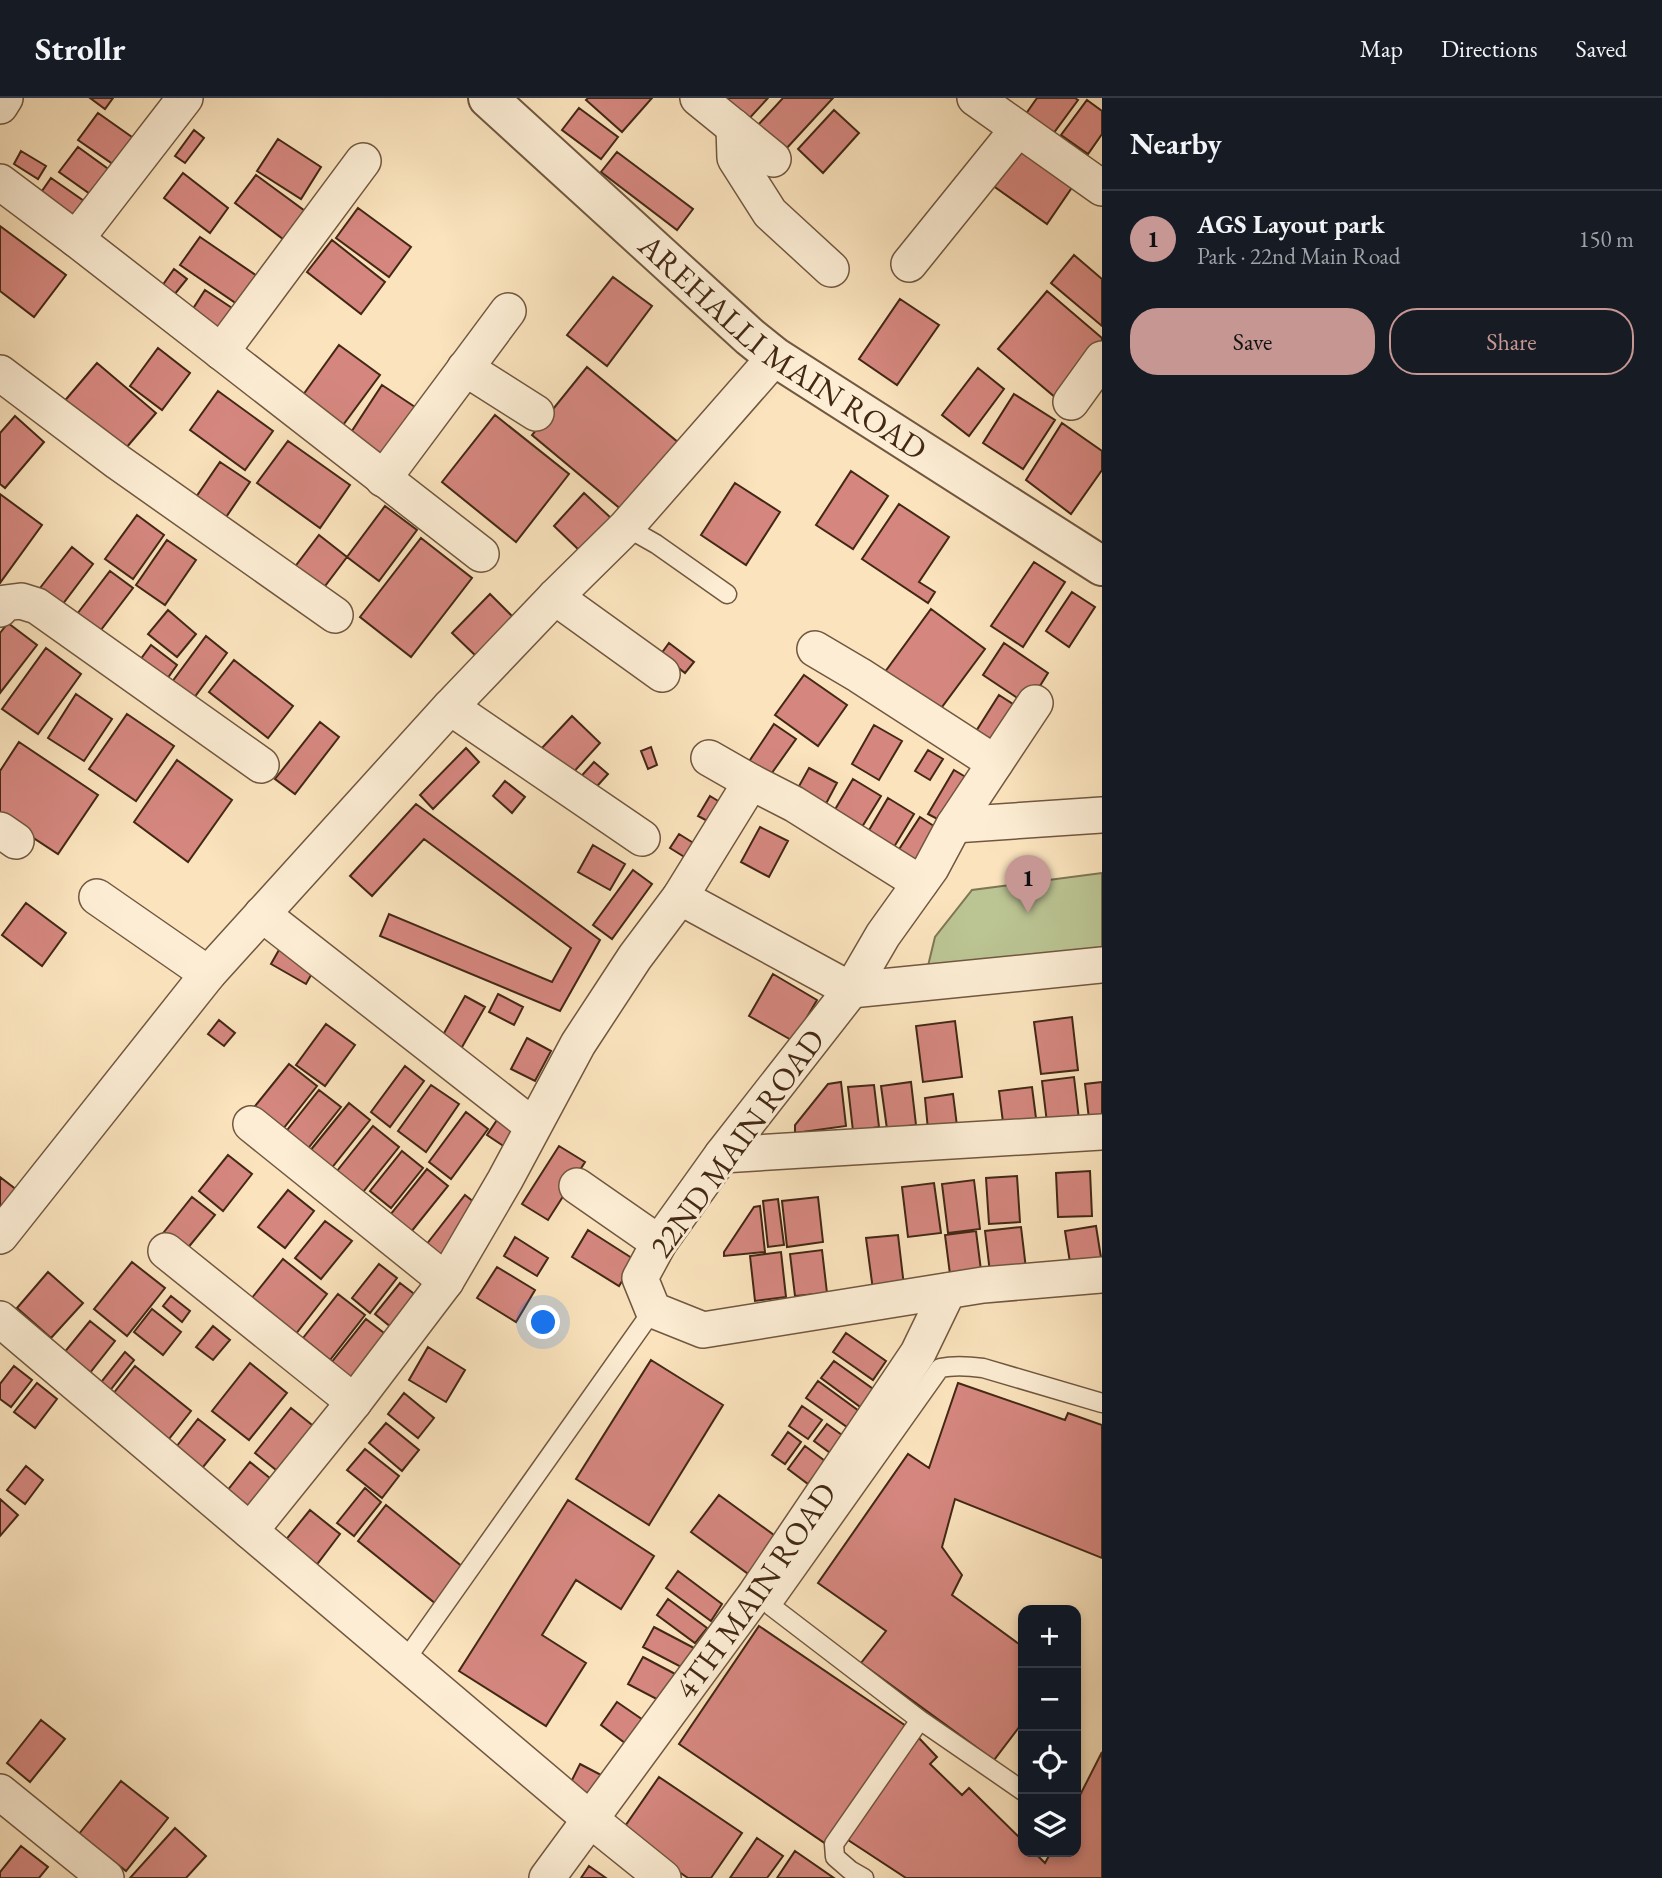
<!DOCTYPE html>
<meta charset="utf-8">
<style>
:root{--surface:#171b24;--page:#20242c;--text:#f1f3f6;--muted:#9ea1a6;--line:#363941;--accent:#c59692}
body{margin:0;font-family:"EB Garamond",serif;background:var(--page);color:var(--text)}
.controls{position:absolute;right:21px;bottom:21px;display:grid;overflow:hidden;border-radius:14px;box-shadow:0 4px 10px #0003}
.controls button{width:63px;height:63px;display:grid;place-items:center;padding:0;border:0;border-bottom:2px solid var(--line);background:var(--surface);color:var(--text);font:35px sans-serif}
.you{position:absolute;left:544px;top:1225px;width:24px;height:24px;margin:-18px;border:5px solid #fff;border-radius:50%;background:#1a73e8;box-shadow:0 0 0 10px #1a73e833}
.badge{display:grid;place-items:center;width:46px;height:46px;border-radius:50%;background:var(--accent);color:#111;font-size:23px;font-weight:700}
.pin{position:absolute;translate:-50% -58px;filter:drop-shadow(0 2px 4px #0008)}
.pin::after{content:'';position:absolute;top:37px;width:24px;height:21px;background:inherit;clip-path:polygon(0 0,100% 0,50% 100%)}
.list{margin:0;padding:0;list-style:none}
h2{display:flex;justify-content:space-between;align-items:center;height:91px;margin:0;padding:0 28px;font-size:30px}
h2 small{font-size:23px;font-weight:400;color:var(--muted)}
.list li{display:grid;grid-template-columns:46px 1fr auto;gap:21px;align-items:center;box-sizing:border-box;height:98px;padding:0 28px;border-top:2px solid var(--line)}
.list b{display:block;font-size:26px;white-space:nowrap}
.list p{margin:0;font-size:23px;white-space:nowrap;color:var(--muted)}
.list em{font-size:23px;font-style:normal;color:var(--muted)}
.actions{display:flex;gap:14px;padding:21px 28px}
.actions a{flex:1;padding:16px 0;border:2px solid var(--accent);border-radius:28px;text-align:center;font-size:24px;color:var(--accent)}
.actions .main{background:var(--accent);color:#111}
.icon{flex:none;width:38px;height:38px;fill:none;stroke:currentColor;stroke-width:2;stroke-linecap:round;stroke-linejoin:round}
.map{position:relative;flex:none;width:1102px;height:1780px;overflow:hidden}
header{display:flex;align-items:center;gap:42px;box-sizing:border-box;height:98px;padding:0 35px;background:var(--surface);border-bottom:2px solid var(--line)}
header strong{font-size:33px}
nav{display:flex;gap:38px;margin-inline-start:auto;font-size:24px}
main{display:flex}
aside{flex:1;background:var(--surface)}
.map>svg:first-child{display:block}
</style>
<header>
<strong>Strollr</strong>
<nav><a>Map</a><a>Directions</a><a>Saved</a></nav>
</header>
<main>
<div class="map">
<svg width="1102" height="1780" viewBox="0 0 1102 1780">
<rect width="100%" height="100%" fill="#fae3bd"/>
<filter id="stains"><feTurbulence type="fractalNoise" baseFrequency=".00286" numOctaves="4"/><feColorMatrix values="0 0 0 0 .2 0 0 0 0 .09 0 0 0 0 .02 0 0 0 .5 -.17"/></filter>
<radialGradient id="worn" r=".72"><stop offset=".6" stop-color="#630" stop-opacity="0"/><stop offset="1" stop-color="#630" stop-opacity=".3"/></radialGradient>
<!-- green -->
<path fill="#bbc493" stroke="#7f7654" stroke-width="2" d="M1102,775v75l-176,26 9,-37 37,-47z"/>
<!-- building -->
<path fill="#d5877f" stroke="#432815" stroke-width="2" d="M90,0h23l-8,11z
M588,0h64l-30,34 -36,-32z
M721,0h47l-22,24z
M783,0h50l-48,52 -27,-25z
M1037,0h38l3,2 -28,38 -27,-20z
M1087,2l15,11v23l-14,20 -27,-19z
M579,10l39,29 -17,22 -39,-29z
M834,12l25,23 -36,40 -25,-24z
M98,15l41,29 -19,27 -42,-29z
M194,32l10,8 -19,25 -10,-7z
M278,41l43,28 -20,32 -44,-28z
M78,49l40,29 -18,25 -41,-29z
M1019,49l54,39 -26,38 -55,-39z
M21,53l25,15 -8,13 -24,-15z
M617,54l76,57 -16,21 -76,-58z
M183,75l45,35 -18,25 -46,-35z
M256,77l49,36 -22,28 -48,-36z
M51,80l46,32 -18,26 -46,-32z
M358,110l53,39 -22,30 -53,-39z
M0,128l66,49 -32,42 -34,-26z
M200,139l60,41 -20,28 -60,-41z
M332,142l53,42 -24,32 -54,-42z
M1074,157l28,24v47l-51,-43z
M174,171l13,10 -13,16 -12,-9z
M613,179l39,29 -45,60 -40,-31z
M205,192l27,18 -19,28 -26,-18z
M1047,193l55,47v4l-46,56 -58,-49z
M900,201l39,26 -42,60 -38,-26z
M339,247l41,30 -37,50 -40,-30z
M158,250l32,25 -28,37 -32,-24z
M97,265l59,50 -36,42 -58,-51z
M587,269l98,81 -56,68 -97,-81z
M978,270l26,21 -35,47 -27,-21z
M382,287l39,26 -33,52 -40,-26z
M218,293l55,40 -28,39 -55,-40z
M1014,296l41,26 -32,49 -40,-26z
M495,317l74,59 -53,68 -74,-60z
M15,318l29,26 -39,46 -5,-4v-51z
M1062,325l40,28v19l-31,44 -45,-34z
M288,343l62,44 -30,43 -63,-45z
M220,364l30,20 -28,41 -30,-20z
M851,373l37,25 -35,53 -37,-24z
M735,385l45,29 -34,53 -45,-30z
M584,395l27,25 -31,33 -26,-25z
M0,396l42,31 -42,58z
M899,406l50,33 -30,45 16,10 -7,11 -66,-44z
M385,408l32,24 -38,51 -32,-24z
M137,417l27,20 -31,44 -28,-20z
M319,437l28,22 -31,41 -28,-22z
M421,440l51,40 -61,79 -51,-40z
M167,442l29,20 -31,45 -29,-20z
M72,449l21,17 -31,41 -22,-17z
M1034,464l31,20 -42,65 -32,-21z
M110,473l23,17 -39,51 -23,-17z
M1072,494l23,15 -26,40 -23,-16z
M490,496l25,25 -37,39 -26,-25z
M931,511l54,40 -49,66 -54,-39z
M168,512l28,24 -19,23 -29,-23z
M8,525l29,22 -37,48v-60z
M206,538l21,17 -36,49 -22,-16z
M669,545l25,19 -9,11 -24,-19z
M1004,545l44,30 -20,32 -45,-30z
M151,547l26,20 -15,21 -27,-19z
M46,550l35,26 -43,60 -36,-25z
M234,562l59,46 -25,32 -59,-46z
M804,577l43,30 -29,41 -43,-31z
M76,596l36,25 -28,42 -36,-23z
M999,597l28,18 -27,41 -27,-18z
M127,616l47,32 -38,55 -47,-32z
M572,618l28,27 -30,33 -29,-27z
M320,624l19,15 -44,57 -20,-15z
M774,626l22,15 -27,38 -21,-14z
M874,627l28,16 -23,39 -27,-16z
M19,644l79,53 -40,59 -58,-38v-45z
M651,649l6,18 -9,4 -7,-18z
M466,650l13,14 -46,47 -13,-14z
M928,652l15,9 -13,21 -15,-9z
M177,662l55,40 -44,62 -54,-40z
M594,664l14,12 -18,20 -14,-12z
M809,670l28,15 -16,30 -28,-16z
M954,672l15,9 -26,43 -15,-8z
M853,681l28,17 -24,39 -27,-17z
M505,683l20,16 -13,16 -19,-17z
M710,698l18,11 -11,19 -19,-10z
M888,700l26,16 -23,38 -26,-15z
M416,706l184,136 -40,71 -180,-75 9,-22 163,68 19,-34 -147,-109 -52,57 -22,-20z
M920,719l23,15 -24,37 -23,-15z
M760,729l28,14 -19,36 -28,-15z
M679,736l24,15 -9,14 -24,-15z
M593,747l32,19 -15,26 -32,-18z
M633,772l19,14 -40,55 -19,-14z
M26,805l40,30 -24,33 -40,-31z
M284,843l35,20 -13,23 -35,-20z
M773,876l44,26 -24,41 -44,-25z
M498,896l25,13 -9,18 -25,-13z
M465,898l20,11 -27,47 -19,-12z
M1072,919l6,53 -37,4 -7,-52z
M219,922l16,13 -11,13 -16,-12z
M955,923l7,56 -39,5 -7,-56z
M326,926l29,21 -30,41 -29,-21z
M527,940l24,13 -16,30 -24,-12z
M289,966l28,22 -38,48 -28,-23z
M405,968l19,15 -34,46 -19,-15z
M1074,979l6,51 -32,3 -6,-50z
M841,984l5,44 -51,7v-8l33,-41z
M911,984l5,43 -29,4 -6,-43z
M1102,984v44l-12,2 -5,-44z
M431,987l28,19 -33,48 -28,-21z
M874,987l5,42 -26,4 -5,-44z
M1032,989l6,47 -33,4 -6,-47z
M319,992l22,17 -35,44 -22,-17z
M953,996l4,32 -29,4 -3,-32z
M349,1005l21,17 -44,55 -21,-18z
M466,1014l22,17 -37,50 -22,-17z
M497,1022l27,18 -10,15 -27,-18z
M373,1028l26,21 -40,50 -26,-21z
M559,1048l26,16 -37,58 -26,-16z
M402,1053l21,17 -32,40 -21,-17z
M228,1057l24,19 -29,37 -24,-20z
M427,1071l21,17 -37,46 -21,-17z
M1090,1073l2,45 -34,1 -2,-44z
M1017,1078l3,46 -31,2 -3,-46z
M0,1079l22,17 -22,27z
M974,1082l6,49 -32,4 -6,-49z
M934,1085l7,50 -33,4 -6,-50z
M288,1092l26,21 -29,37 -27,-21z
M465,1097l19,15 -40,50 -18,-15z
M192,1099l23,18 -33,40 -22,-18z
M818,1099l5,45 -36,5 -5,-46z
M778,1101l6,46 -16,2 -5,-46z
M760,1108l5,46 -41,4v-4l30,-45z
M325,1123l27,20 -31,38 -26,-21z
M1096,1128l6,38 -30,11 -7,-44z
M1021,1129l6,50 -36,4 -6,-50z
M588,1132l47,30 -16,26 -47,-29z
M976,1133l6,47 -31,4 -6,-47z
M898,1137l6,51 -31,4 -7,-52z
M515,1139l33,21 -11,18 -33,-20z
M822,1152l5,43 -32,3 -5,-42z
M781,1154l5,45 -31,4 -5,-45z
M283,1161l44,35 -32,41 -44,-36z
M132,1164l33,26 -38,48 -33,-27z
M379,1166l18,14 -27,35 -18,-15z
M497,1169l38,23 -19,32 -39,-24z
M48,1174l35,31 -32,35 -34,-30z
M400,1185l22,17 -25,32 -22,-18z
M338,1196l27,21 -35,45 -27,-22z
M171,1198l19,15 -8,11 -19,-16z
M152,1211l29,23 -18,23 -29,-23z
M366,1221l27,21 -39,49 -27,-21z
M90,1223l25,20 -26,33 -26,-20z
M213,1228l17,14 -17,20 -17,-13z
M846,1235l40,28 -13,19 -40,-28z
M428,1249l37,23 -19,32 -37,-22z
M125,1254l9,8 -26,33 -9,-8z
M651,1262l72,45 -74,120 -73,-46z
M834,1263l42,30 -13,18 -42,-31z
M250,1265l37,30 -38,47 -37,-29z
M14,1268l18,14 -21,27 -11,-8v-15z
M135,1268l56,45 -26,33 -56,-45z
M818,1283l41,30 -12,16 -41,-29z
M37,1285l20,16 -22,29 -21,-16z
M958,1285l107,37 3,-7 34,12v133l-147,-59 -13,48 20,28 -10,20 71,52v75l-29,38 -133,-97 25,-32 -68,-48 90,-129 21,14z
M404,1295l30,25 -16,20 -30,-24z
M802,1308l20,14 -14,19 -19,-13z
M291,1310l31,25 -36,45 -31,-25z
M198,1321l27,21 -26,32 -26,-21z
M386,1325l33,27 -17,21 -33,-28z
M827,1326l19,14 -13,17 -19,-14z
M788,1334l13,10 -16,22 -13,-9z
M805,1348l20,15 -17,23 -20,-15z
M365,1351l34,27 -17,22 -35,-28z
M250,1364l26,21 -27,34 -26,-21z
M26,1368l17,14 -18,24 -18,-14z
M365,1390l16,14 -27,34 -17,-13z
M719,1397l59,43 -27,38 -60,-44z
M0,1401l18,16 -18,21z
M568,1402l86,56 -33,53 -45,-29 -34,55 44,28 -40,63 -87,-55z
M386,1407l78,63 -28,36 -78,-63z
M310,1412l30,24 -25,33 -31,-25z
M678,1473l44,33 -11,17 -45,-33z
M668,1501l39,29 -12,15 -38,-28z
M759,1528l150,102 -80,118 -150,-102z
M654,1529l40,21 -11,20 -40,-21z
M643,1559l38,20 -15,27 -38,-20z
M617,1604l29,20 -17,24 -28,-21z
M41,1622l24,19 -35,43 -23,-19z
M917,1638l20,21 -7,7 32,31 7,-7 54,53v11h11l11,11 6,-11h25v-49l26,-51v126h-196l-61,-40z
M580,1666l23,12 -12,24 -23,-12z
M659,1679l83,56 -31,45h-23l-67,-46z
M121,1683l47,37 -42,53 -47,-37z
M175,1730l31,28 -20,22h-56z
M757,1740l26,18 -16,22h-37z
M21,1748l27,21 -9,11h-39v-6z
M795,1753l39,27h-57z
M589,1768l17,12h-25z"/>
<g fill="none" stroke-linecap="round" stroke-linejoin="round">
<!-- service casing -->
<g stroke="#71573f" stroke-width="21">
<path id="service" d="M626,429l30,17 71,50
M404,1564l249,-352
M920,1622l103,71
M864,1780l-14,-8 -15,-13 -1,-13 86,-124 -149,-114 169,-238c15,-3 28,-2 43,0l119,35"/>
</g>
<!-- minor casing -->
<g stroke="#71573f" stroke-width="38">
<g id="minor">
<path d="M698,0l75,61"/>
<path d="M975,0l127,90"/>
<path d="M0,8l5,-8"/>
<path d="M734,29l1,31 35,55 61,56"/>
<path d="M0,84l76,57 109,-141"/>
<path d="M76,141l405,315"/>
<path d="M909,166l109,-135"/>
<path d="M221,254l142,-191"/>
<path d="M465,270l71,45"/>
<path d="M0,275l118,89 217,153"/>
<path d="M1071,304l31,-43"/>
<path d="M383,381l125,-168"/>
<path d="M555,499l107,77"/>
<path d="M0,511l5,-6 16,-2 16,5 224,159"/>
<path d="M815,551l44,26 136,88"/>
<path d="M1035,605l-81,122 -23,43 -48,67 -32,55 -129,165 -63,88 -19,35 13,32 50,20 280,-45 119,-10"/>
<path d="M450,609l192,131"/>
<path d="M709,660l42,24"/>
<path d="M954,727l148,-10"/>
<path d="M0,732l16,11"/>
<path d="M97,799l111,77"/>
<path d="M680,799l171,93 251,-25"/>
<path d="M262,816l271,212"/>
<path d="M251,1026l195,157"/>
<path d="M722,1057l380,-23"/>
<path d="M577,1088l82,57"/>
<path d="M0,1138l208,-262 242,-267 105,-110 71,-70 149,-170"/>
<path d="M166,1153l188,151"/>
<path d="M0,1221l591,501 72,58"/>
<path d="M250,1433l104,-129 92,-121 59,-101 73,-136 57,-87 45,-60 71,-115 43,22 126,79"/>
<path d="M0,1694l106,86"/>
<path id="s1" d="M547,1780l208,-283 163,-242 30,-62"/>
</g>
</g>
<!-- tertiary casing -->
<g stroke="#71573f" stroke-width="42">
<g id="tertiary">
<path id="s2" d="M488,0l262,239 25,20 327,209"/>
</g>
</g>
<!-- service -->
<use href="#service" stroke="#fcedd4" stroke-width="18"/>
<!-- minor -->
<use href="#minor" stroke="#fcedd4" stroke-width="35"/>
<!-- tertiary -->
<use href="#tertiary" stroke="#fcedd4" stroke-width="38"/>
</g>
<g text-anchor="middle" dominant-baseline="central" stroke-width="6" stroke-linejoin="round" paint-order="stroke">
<!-- street labels -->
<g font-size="32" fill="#432815" stroke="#fcedd4">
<text stroke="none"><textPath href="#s2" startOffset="387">AREHALLI MAIN ROAD</textPath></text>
<text transform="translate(737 1045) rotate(-54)">22ND MAIN ROAD</text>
<text stroke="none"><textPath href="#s1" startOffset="355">4TH MAIN ROAD</textPath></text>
</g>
</g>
<rect width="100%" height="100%" filter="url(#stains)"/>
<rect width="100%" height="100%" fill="url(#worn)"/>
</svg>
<div class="controls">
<button>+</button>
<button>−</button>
<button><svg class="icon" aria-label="locate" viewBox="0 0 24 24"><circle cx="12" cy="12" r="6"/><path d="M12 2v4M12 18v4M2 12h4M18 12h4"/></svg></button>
<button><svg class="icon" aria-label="layers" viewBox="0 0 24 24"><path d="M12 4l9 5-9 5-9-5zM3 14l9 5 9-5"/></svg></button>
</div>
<div class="you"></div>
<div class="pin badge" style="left:1028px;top:815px">1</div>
</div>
<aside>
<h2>Nearby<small></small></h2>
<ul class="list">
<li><span class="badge">1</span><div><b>AGS Layout park</b><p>Park · 22nd Main Road</p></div><em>150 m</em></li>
</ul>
<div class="actions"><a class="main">Save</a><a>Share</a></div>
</aside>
</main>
